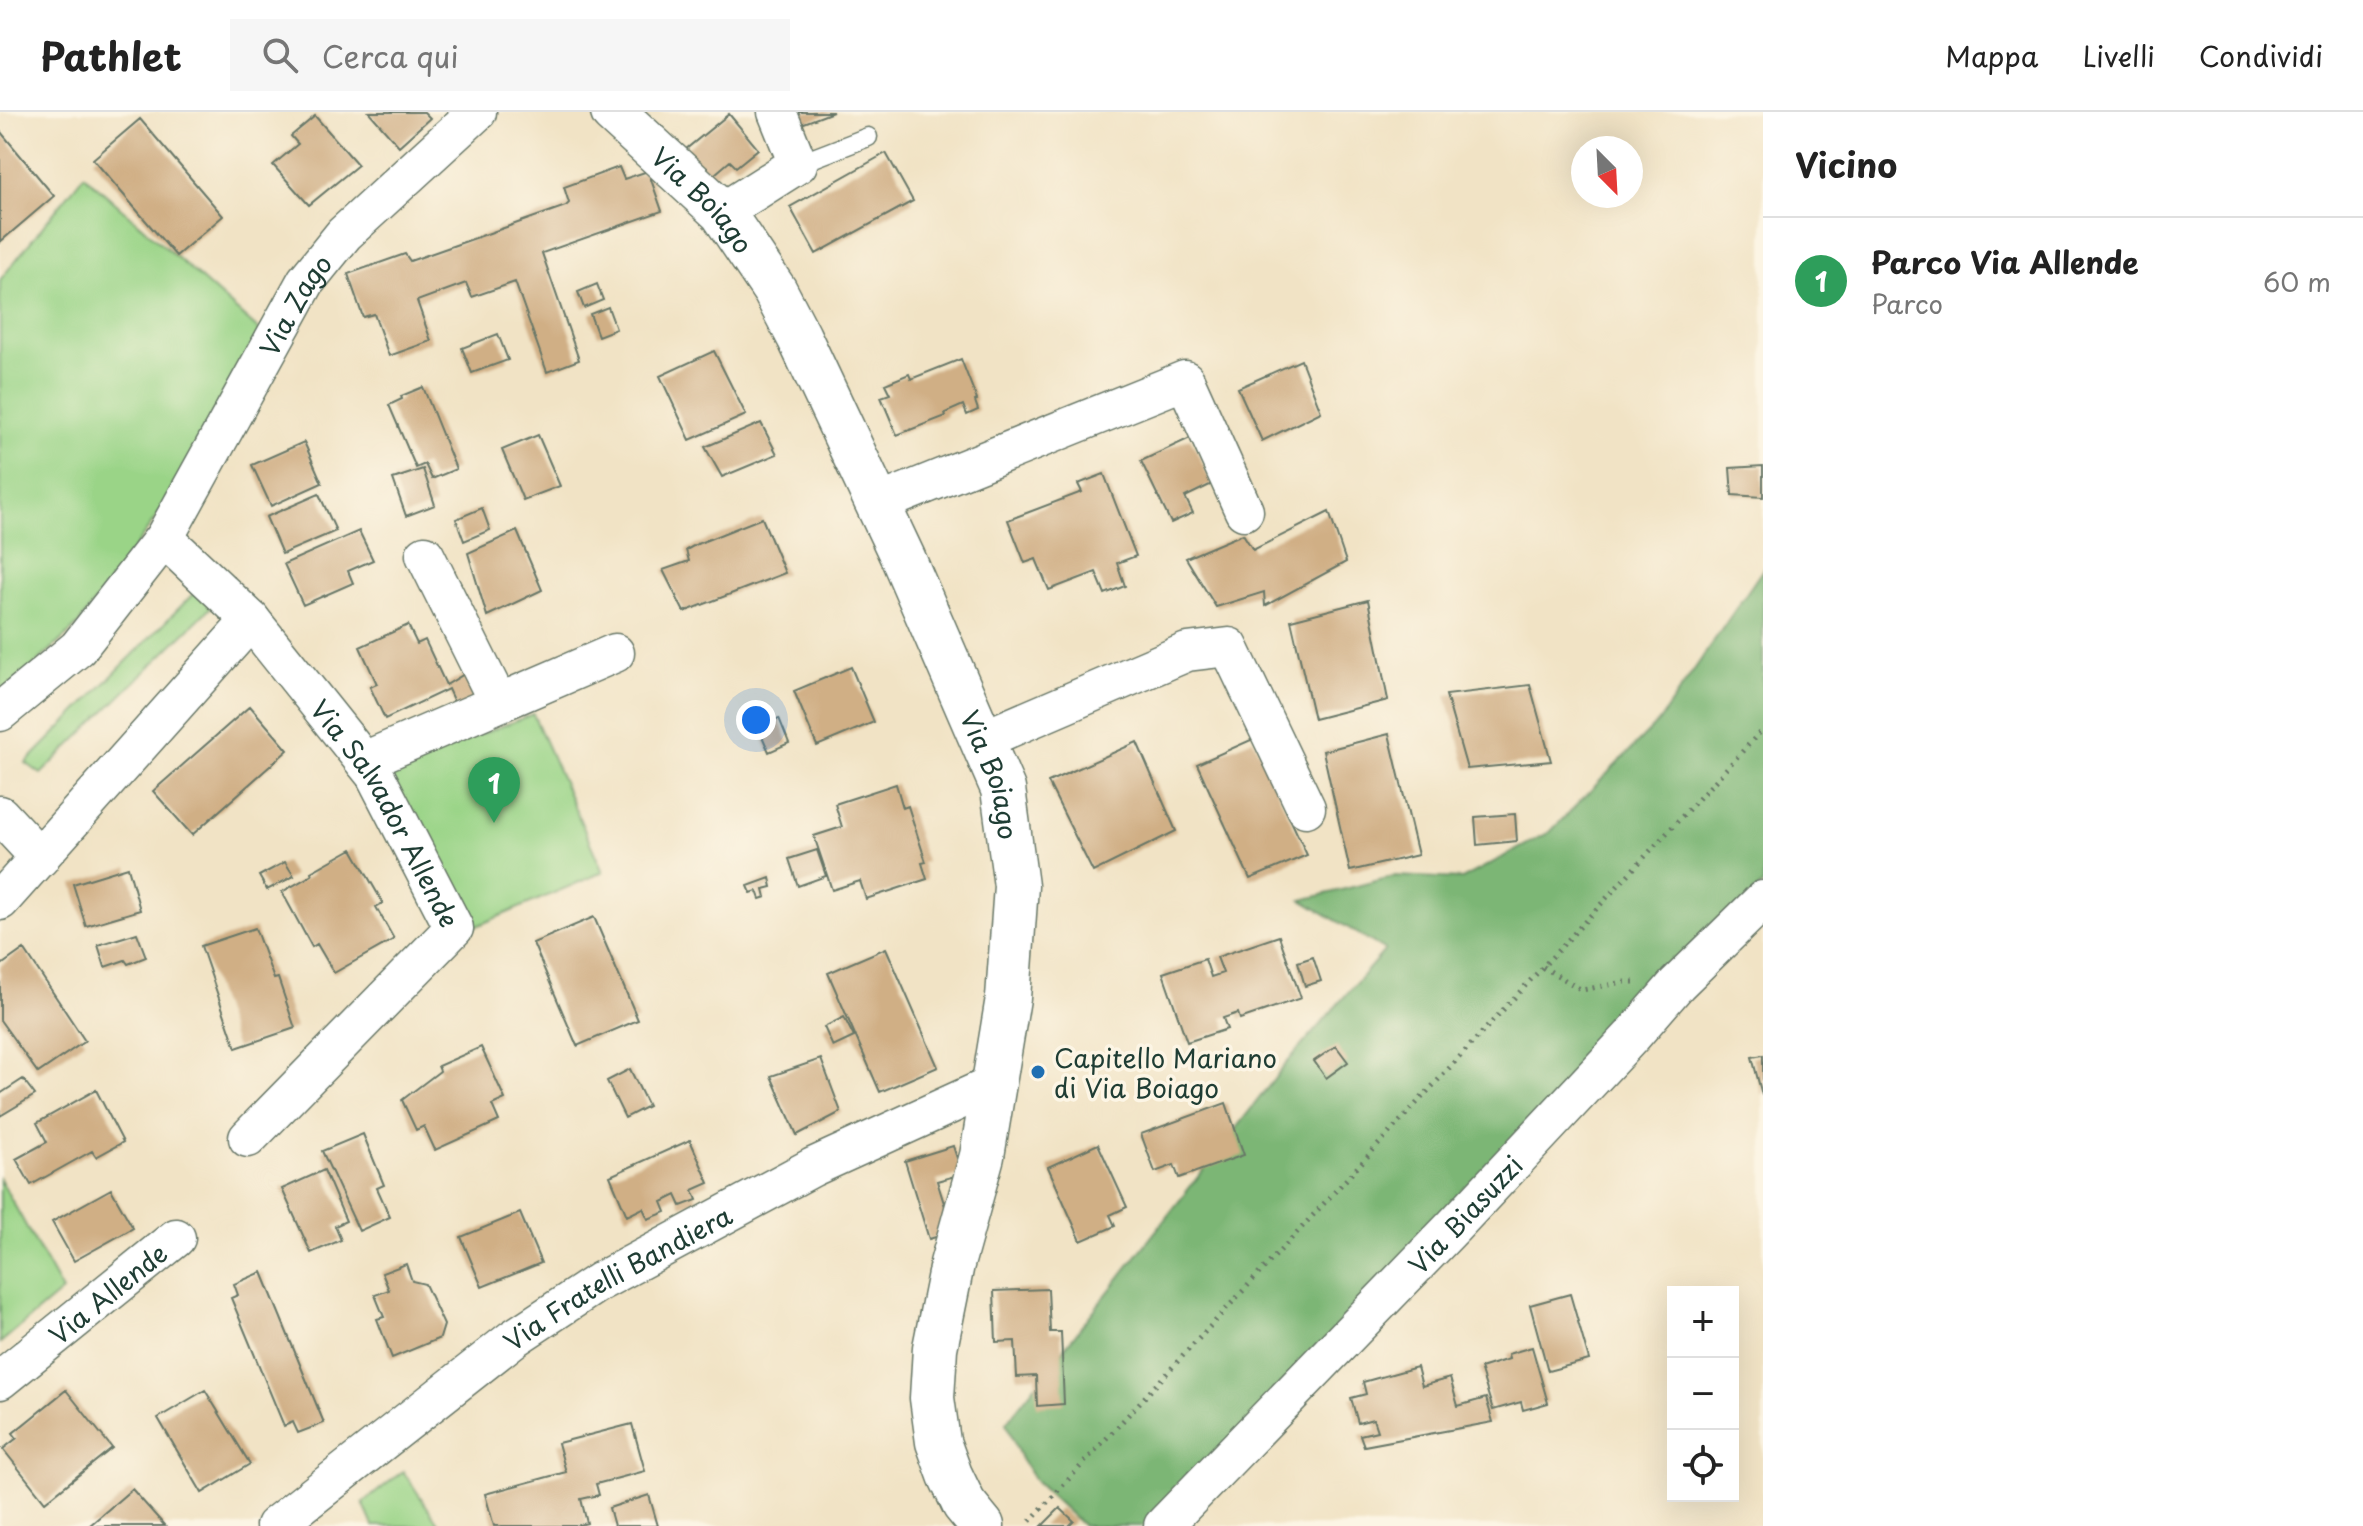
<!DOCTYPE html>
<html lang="it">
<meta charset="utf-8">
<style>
:root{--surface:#fff;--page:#f6f6f6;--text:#222;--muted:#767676;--line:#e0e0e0;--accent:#1f6fb2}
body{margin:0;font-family:"Playpen Sans",sans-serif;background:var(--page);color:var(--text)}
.controls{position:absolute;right:24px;bottom:24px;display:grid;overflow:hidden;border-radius:0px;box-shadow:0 8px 32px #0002}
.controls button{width:72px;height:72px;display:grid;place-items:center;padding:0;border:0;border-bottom:2px solid var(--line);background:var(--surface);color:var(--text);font:40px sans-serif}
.compass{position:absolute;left:1571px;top:24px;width:72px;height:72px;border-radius:50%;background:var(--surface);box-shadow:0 8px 32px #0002;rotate:156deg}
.you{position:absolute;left:756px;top:608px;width:28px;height:28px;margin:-20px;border:6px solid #fff;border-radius:50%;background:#1a73e8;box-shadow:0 0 0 12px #1a73e833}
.badge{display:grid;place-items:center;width:52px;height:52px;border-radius:50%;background:var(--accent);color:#fff;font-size:26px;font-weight:700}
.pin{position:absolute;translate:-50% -66px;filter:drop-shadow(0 2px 4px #0008)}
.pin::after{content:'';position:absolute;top:42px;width:28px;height:24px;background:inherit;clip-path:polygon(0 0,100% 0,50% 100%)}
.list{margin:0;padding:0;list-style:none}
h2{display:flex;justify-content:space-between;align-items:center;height:104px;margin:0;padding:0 32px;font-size:34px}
h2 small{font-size:26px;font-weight:400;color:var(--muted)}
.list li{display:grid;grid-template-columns:52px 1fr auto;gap:24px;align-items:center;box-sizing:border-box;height:128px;padding:0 32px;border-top:2px solid var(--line)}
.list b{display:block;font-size:30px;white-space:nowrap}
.list p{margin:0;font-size:26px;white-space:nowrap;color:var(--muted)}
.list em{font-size:26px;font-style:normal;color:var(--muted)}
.icon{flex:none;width:44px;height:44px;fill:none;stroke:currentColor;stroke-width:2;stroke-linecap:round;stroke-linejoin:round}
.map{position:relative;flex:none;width:1763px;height:1414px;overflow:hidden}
header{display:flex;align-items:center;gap:48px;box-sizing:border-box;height:112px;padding:0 40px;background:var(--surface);border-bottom:2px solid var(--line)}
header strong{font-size:38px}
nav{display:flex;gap:44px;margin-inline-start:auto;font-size:28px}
.search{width:560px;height:72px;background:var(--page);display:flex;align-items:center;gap:20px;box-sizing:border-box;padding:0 28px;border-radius:0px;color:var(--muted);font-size:30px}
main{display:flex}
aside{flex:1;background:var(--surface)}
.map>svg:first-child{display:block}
</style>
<header>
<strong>Pathlet</strong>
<div class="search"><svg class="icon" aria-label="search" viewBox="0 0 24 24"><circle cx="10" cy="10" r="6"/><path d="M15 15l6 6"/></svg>Cerca qui</div>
<nav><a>Mappa</a><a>Livelli</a><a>Condividi</a></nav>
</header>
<main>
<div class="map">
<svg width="1763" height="1414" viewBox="0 0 1763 1414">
<rect width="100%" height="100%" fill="#fcf5e5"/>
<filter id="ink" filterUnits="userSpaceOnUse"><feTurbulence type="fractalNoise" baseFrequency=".0125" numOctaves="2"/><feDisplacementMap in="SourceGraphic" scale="16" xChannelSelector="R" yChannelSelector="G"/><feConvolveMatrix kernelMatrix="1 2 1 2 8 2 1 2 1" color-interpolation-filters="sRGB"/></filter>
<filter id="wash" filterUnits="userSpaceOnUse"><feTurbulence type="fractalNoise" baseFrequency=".006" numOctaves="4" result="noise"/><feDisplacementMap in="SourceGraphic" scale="32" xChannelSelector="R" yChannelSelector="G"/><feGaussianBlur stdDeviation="1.8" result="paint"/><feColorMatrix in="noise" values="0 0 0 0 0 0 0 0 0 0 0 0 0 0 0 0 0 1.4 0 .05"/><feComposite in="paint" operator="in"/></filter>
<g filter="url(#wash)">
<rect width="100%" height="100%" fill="#f1e3c5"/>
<!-- green -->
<path fill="#9ad487" stroke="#5c885e" stroke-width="2" d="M84,63l176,156 -99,180 -84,115 -77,70v-416z
M197,478l15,16 -171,168 -15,-11z
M533,602l70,158 -140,60 -82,-159z
M0,1067l62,112 -62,52z
M403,1359l37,55h-67l-10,-23z"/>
<!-- forest -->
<path fill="#7bb674" stroke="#4d7a54" stroke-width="2" d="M1763,457v315l-603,642h-77l-47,-44 -15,-23 -15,-36 284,-364 95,-109 -83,-50 93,-24 67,3 88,-47 109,-111z"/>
<g id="blocks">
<!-- building -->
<path fill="#d0af85" d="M369,0h55l6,6 -31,28z
M784,0h49l-42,16z
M729,2l29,35 -22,18 -6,-6 -21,18 -24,-29z
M315,4l43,49 -49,40 -36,-40 25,-21 -7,-8z
M140,7l83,97 -47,40 -83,-97z
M0,19l54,65 -54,46z
M886,41l27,48 -97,53 -26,-47z
M619,55l5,12 24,-8 14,40 -120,42 37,107 -32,12 -32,-90 -43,15 -6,-14 -49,18 14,40 -42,15 -15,-42 -11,3 -15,-43 57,-20 5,7 156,-55 3,-3 -5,-16z
M597,172l6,16 -19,8 -6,-16z
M608,195l8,22 -18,7 -8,-22z
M498,222l10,26 -36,13 -10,-25z
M714,239l32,64 -56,25 -30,-64z
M961,247l16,41 -2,1 3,9 -11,5 -4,-10 -18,8 1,3 -49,19 -16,-38 9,-3 -5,-10 24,-10 2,5z
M1301,248l20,52 -59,29 -24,-53z
M423,275l33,82 -24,10 -7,-15 -9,4 -27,-63 13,-6 -1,-3z
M761,311l16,31 -55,23 -17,-30z
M538,323l22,51 -37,14 -21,-50z
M1190,326l22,46 -27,13 8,16 -22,10 -30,-62z
M304,330l18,41 -51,23 -19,-41z
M1763,354v31l-31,-2 -2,-27z
M423,357l12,36 -29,11 -13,-37z
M1104,362l32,82 -19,7 8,23 -20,8 -9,-22 -47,18 -13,-31 -11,4 -17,-43 74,-28 -4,-8z
M319,382l17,37 -54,23 -16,-37z
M482,396l8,22 -26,11 -8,-22z
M1329,400l17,50 -81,44 -1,-14 -48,15 -30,-49 57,-24 10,16z
M762,406l23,55 -101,39 -21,-42 26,-9 -3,-11 11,-6z
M359,419l14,29 -25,11 5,12 -50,22 -19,-41z
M517,419l25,59 -55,26 -19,-63z
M1368,488l20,100 -74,19 -23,-99z
M408,513l9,19 8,-4 21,45 25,-15 14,28 -27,13 -10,-22 -63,30 -15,-32 7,-3 -17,-37z
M851,555l23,55 -57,24 -23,-55z
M1530,573l21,76 -84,8 -21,-74z
M250,594l38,44 -96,85 -39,-44z
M779,606l10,25 -20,9 -11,-25z
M1389,622l29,121 -68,16 -27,-120z
M1253,627l54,116 -57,24 -53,-115z
M1137,630l39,89 -83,41 -45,-90z
M896,672l7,24 5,-2 18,56 -4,1 5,16 -61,20 -6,-18 -28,9 -18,-54 28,-9 -7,-23z
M1515,702l2,27 -40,4 -2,-28z
M352,737l31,54 -7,4 18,32 -60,34 -17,-29 -5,3 -30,-55 30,-17 -1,-3z
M817,738l9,26 -28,10 -9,-27z
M285,750l9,14 -27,14 -8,-14z
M128,755l12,43 -54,16 -13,-42z
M770,766l2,9 -8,2 2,8 -6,2 -3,-8 -6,2 -3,-7z
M594,805l44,103 -61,26 -44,-103z
M255,816l19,51 4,-1 17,50 -59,20 -35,-102z
M137,821l9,24 -18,7 -3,-4 -20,7 -7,-22z
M1279,824l22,62 -61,21 -2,-6 -15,5 4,11 -40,13 -24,-69 42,-14 6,18 12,-4 -6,-16z
M886,836l52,119 -58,25 -52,-119z
M24,837l61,92 -47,32 -38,-53v-54z
M1313,845l8,24 -16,5 -7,-24z
M844,905l10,20 -21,10 -9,-20z
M1336,934l12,16 -22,16 -12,-17z
M481,935l24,52 -13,6 7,16 -64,29 -11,-24 -8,4 -14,-30 38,-29 -2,-5z
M1763,943v40h-1l-10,-38z
M821,947l20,53 -44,23 -26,-59z
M630,957l18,37 -23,12 -18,-37z
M23,967l12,16 -35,21v-22z
M96,978l27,52 -27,15 -4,-6 -61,34 -15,-26 31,-17 -10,-19z
M1226,991l18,52 -65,23 -5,-13 -19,7 -14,-38z
M363,1022l21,51 -7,3 13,29 -31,14 -37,-80z
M690,1028l19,43 -16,7 4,10 -16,6 -5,-11 -14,7 4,10 -18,7 -5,-11 -16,8 -17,-40z
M1098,1032l29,63 -17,8 5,11 -34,15 -33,-74z
M953,1034l9,28 -25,7 16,51 -24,7 -24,-78z
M324,1058l22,51 -11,5 6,14 -30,13 -29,-64z
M111,1077l22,39 -59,33 -22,-39z
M520,1101l21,50 -59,24 -21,-50z
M406,1152l6,17 13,3 19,41 -4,13 -48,20 -15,-39 7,-2 -9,-22 14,-5 -7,-17z
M262,1160l62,151 -26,10 -5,-11 -9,4 -53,-128 7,-3 -4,-11z
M1048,1177l2,43h11l3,72 -27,2 -1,-30 -19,1 -2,-36 -19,1 -2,-51z
M1570,1182l19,66 -41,11 -18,-66z
M1532,1235l16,56 -25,7 -2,-8 -28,8 -13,-42 29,-9 -1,-5z
M1417,1255l5,19 28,-8 8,28 28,-8 7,24 -129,24 -4,-11 17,-4 -4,-12 -15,4 -7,-25 15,-4 -3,-12z
M66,1278l46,58 -67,54 -42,-53 14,-11 -4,-5z
M205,1278l45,74 -48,29 -44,-75z
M632,1312l13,47 -49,13 3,11 -18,4 6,24 -11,3h-82l-9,-32 81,-22 -8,-29z
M132,1377l33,37h-76z
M649,1383l9,31h-44l-5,-18z
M1060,1396l14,13 -5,5h-27z"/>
</g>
</g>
<g filter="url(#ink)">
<use href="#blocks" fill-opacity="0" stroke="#687767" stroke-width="2"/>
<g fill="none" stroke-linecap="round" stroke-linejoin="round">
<!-- service casing -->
<g stroke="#687767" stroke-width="21">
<path id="service" d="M798,52l70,-27"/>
</g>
<!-- minor casing -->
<g stroke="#687767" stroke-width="41">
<g id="minor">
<path d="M722,100l76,-48 -21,-52"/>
<path d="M877,392l308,-124 59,131"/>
<path id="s1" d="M164,426l87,82 124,155 79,153 -206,210"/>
<path d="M425,443l73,147"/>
<path id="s2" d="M0,600l78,-64 86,-110 142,-257 38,-47 133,-122"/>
<path d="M982,628l205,-88 42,-5 77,161"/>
<path d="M364,649l251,-108"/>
<path d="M0,703l40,43"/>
<path d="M0,789l251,-281"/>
<path id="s3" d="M0,1268l176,-142"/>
<path id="s4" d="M275,1414l239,-188 85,-56 214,-115 182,-83"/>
<path id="s5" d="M1163,1414l290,-299 179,-191 45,-52 86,-84"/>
</g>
</g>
<!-- tertiary casing -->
<g stroke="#687767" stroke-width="47">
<g id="tertiary">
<path id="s6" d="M613,0l109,100 53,79 24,46 104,221 100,231 13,97 -8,112 -26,158 -30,108 -17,84 -3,50 6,44 12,33 14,29 18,22"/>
</g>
</g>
<!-- path -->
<path stroke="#687767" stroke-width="5" stroke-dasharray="2 6" stroke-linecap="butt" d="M1543,855l39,23 42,-8h10
M1030,1409l733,-792"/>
<!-- service -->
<use href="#service" stroke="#fff" stroke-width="18"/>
<!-- minor -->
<use href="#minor" stroke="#fff" stroke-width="38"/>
<!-- tertiary -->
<use href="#tertiary" stroke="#fff" stroke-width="44"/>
</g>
</g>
<!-- markers -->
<circle fill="#1f6fb2" stroke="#fcf5e5" stroke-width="3" cx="1038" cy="960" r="8"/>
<g text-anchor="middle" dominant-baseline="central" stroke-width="7" stroke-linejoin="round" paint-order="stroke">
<!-- street labels -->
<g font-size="26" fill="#1f3d34" stroke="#fcf5e5">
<text stroke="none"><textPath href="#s6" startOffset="126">Via Boiago</textPath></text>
<text stroke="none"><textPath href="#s2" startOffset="508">Via Zago</textPath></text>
<text stroke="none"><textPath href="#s6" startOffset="774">Via Boiago</textPath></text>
<text stroke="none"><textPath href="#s1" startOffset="356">Via Salvador Allende</textPath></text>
<text stroke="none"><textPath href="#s5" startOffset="434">Via Biasuzzi</textPath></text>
<text stroke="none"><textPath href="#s4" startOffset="424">Via Fratelli Bandiera</textPath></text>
<text stroke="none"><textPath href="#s3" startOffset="138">Via Allende</textPath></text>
</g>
<!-- poi labels -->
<g font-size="26" fill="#1f3d34" stroke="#fcf5e5" text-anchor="start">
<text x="1054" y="945">Capitello Mariano<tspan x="1054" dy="30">di Via Boiago</tspan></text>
</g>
</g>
</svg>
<div class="controls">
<button>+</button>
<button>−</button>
<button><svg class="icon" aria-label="locate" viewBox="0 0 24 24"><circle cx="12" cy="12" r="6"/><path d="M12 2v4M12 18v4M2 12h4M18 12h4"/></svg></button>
</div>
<svg class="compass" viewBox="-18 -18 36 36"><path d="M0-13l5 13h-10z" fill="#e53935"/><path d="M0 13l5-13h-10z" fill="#767676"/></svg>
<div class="you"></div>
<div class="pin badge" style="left:494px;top:711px;background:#2e9e5b">1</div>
</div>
<aside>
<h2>Vicino<small></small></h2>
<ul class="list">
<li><span class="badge" style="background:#2e9e5b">1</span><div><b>Parco Via Allende</b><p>Parco</p></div><em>60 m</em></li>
</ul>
</aside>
</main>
